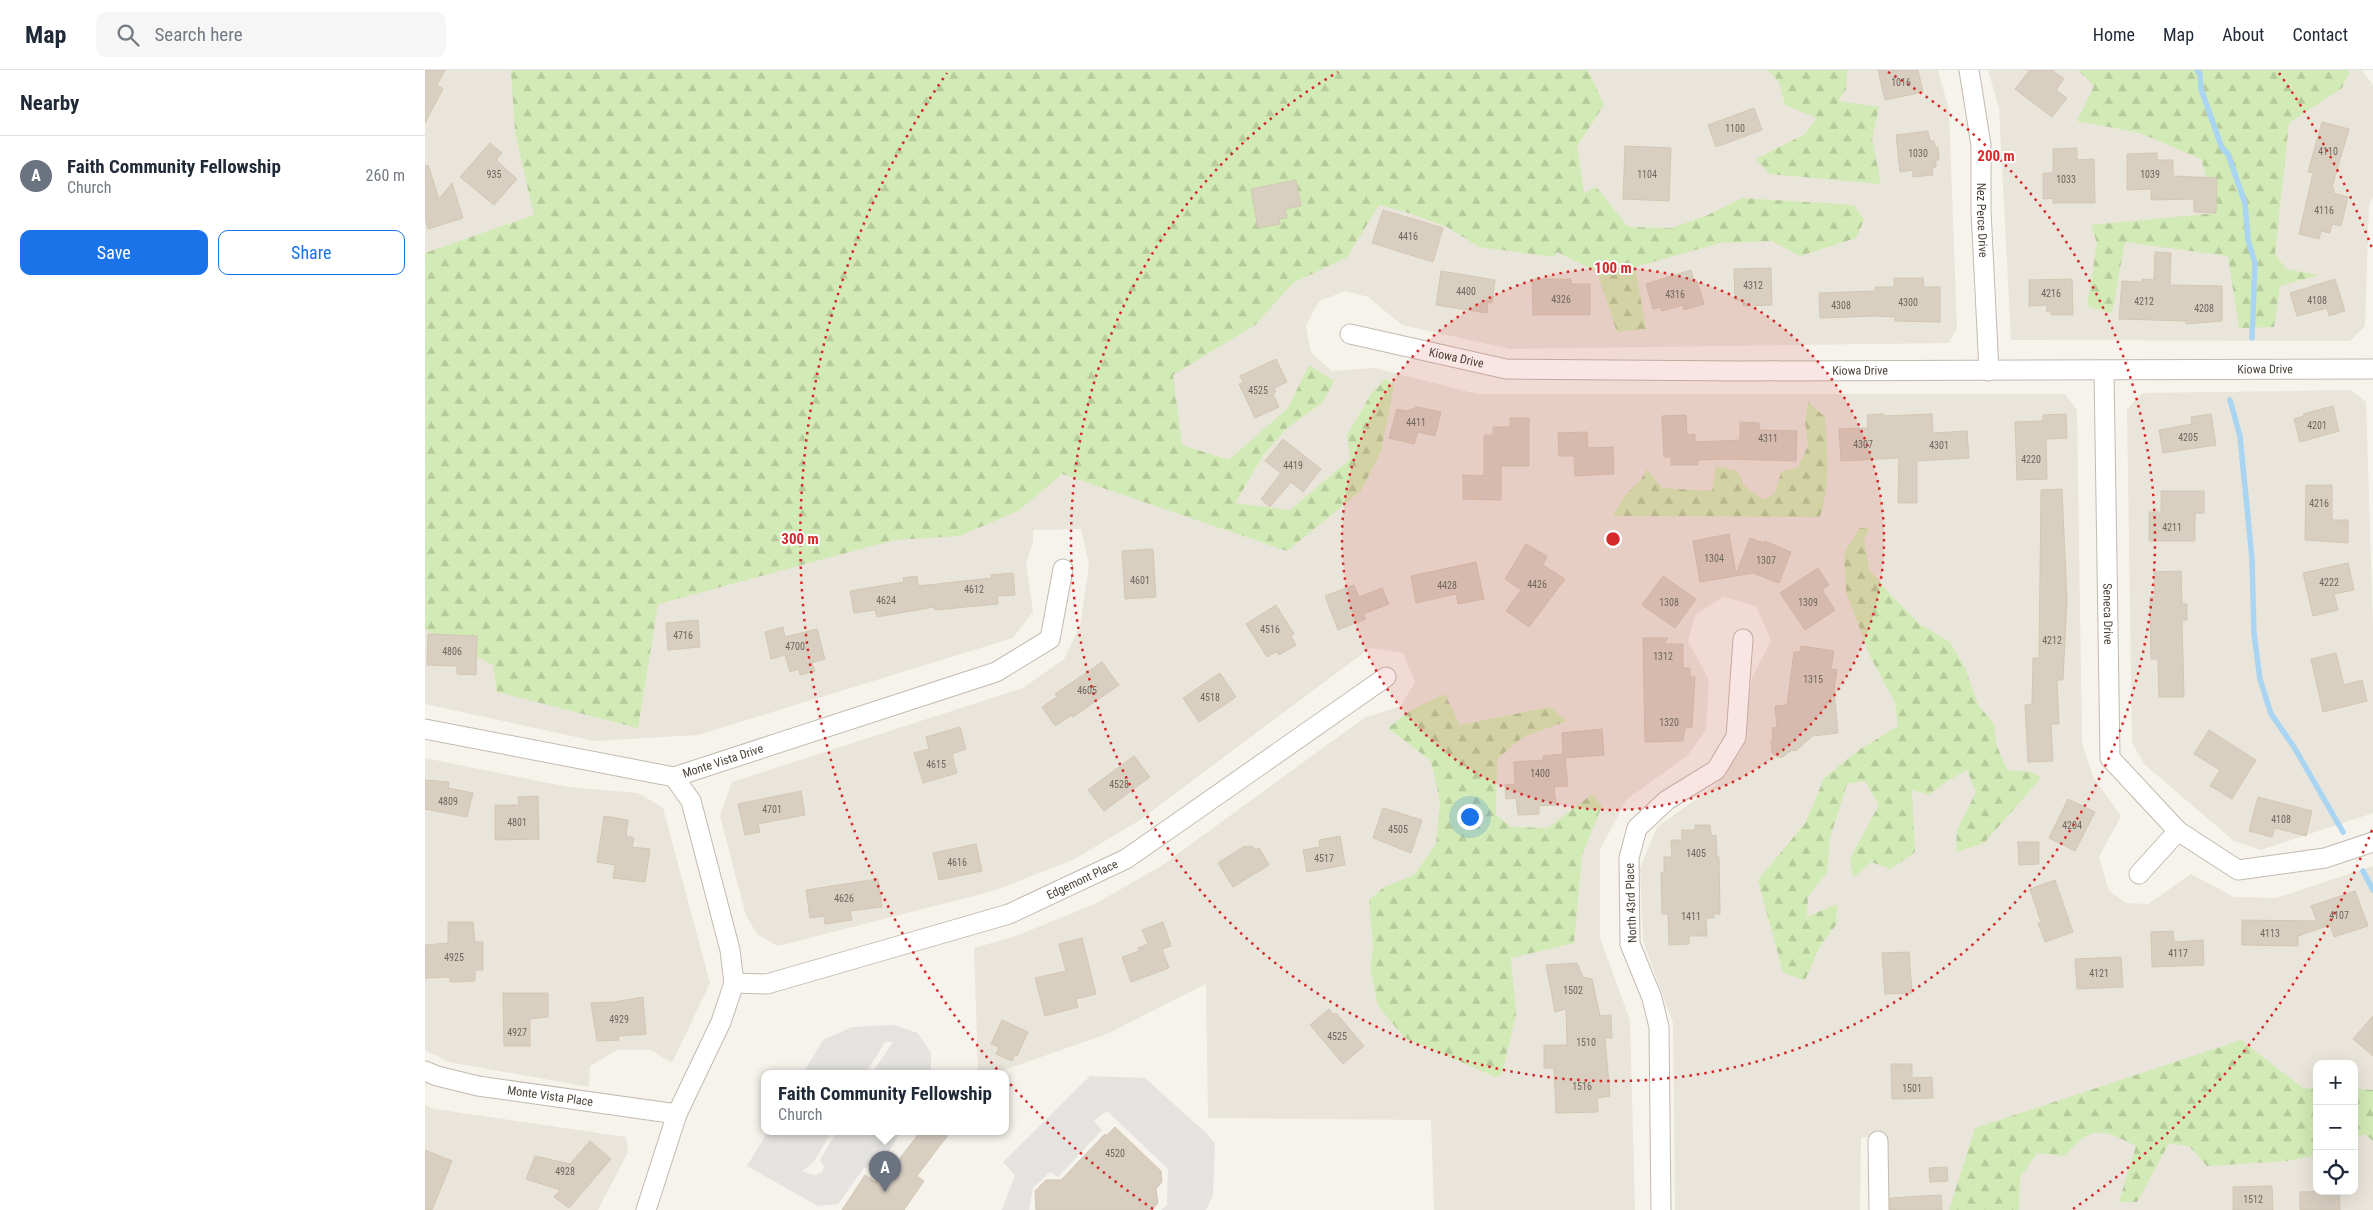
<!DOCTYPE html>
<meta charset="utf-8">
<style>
:root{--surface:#fff;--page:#f6f6f7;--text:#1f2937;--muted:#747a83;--line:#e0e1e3;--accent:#1a73e8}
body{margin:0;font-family:"Roboto Condensed",sans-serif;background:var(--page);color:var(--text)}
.controls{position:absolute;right:15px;bottom:15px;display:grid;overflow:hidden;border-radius:10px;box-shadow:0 5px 20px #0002}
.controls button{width:45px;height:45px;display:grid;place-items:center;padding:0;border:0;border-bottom:1px solid var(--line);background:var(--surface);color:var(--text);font:25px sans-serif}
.you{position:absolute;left:1044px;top:746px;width:18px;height:18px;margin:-12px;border:4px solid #fff;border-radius:50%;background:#1a73e8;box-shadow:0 0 0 8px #1a73e833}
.badge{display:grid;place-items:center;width:32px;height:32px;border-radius:50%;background:var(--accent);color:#fff;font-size:16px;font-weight:700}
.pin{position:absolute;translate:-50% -41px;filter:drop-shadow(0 1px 2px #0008)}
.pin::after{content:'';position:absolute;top:26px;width:18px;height:15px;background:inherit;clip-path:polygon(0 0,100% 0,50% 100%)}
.popup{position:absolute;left:336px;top:1000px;width:248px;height:65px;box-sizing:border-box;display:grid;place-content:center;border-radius:10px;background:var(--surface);filter:drop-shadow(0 1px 4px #0005);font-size:16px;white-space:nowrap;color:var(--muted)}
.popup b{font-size:19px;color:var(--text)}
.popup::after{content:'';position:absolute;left:50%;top:100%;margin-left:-10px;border:10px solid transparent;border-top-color:var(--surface)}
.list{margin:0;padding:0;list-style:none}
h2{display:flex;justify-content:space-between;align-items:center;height:65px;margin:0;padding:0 20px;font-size:21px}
h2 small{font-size:16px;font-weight:400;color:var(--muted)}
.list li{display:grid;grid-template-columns:32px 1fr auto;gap:15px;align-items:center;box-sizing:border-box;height:80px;padding:0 20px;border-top:1px solid var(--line)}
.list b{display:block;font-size:19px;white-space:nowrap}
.list p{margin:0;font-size:16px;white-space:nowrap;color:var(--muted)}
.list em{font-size:16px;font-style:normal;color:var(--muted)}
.actions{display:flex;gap:10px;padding:15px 20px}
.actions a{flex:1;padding:11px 0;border:1px solid var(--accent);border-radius:10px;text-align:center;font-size:18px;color:var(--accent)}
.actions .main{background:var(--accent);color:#fff}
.icon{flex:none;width:28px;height:28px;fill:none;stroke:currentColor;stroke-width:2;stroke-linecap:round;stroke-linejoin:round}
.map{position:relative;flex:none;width:1948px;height:1140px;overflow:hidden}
header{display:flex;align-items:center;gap:30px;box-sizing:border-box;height:70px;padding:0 25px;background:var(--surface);border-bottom:1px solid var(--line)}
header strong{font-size:24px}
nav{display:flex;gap:28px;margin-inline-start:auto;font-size:18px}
.search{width:350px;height:45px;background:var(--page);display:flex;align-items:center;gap:12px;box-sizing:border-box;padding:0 18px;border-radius:10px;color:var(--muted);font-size:19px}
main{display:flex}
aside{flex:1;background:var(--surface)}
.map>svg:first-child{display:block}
</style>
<header>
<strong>Map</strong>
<div class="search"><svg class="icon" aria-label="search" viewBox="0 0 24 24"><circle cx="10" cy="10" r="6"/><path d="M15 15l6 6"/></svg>Search here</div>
<nav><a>Home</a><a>Map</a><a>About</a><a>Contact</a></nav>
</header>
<main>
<aside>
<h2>Nearby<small></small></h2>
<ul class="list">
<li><span class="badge" style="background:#6b7280">A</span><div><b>Faith Community Fellowship</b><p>Church</p></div><em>260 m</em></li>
</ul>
<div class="actions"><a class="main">Save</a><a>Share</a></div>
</aside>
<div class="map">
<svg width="1948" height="1140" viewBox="0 0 1948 1140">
<defs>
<pattern id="forest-firs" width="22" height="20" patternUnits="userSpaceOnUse" patternTransform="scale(1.25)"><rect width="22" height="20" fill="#d2eab5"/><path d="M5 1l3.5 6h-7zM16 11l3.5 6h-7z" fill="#b6ca9c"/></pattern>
</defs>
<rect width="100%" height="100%" fill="#f6f3ec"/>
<!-- residential -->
<path fill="#eae5da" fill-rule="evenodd" d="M0,0h1513l11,40 8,219 -8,14 -439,6 -108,-24 -34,-28 -22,-6 -27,10 -13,25 5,27 21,18 43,-3 102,26h588l12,16 5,333 11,34 28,39 -22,41 10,34 17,12 22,1 43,-30 43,23 42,1 97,-32v344h-484l-1,-72 -27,-1 -1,73h-185l-2,-187 -30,-82 -3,-73 17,-41 59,-42 26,-36 10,-71 19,-37 -15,-35 -33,-9 -28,18 -7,26 21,39 -3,50 -18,25 -62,45 -26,50v88l30,82 5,190h-201l-3,-90 -223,-2 -2,-134 -99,50 -112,39h-17l-4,-125 42,-12 79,-32 66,-38 203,-148 37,-12 14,-24 -12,-29 -33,-5 -230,172 -67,40 -80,31 -215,55 -20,-11 -12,-19 -26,-100 12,-34 291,-94 41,-29 16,-33 9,-61 -8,-36 -48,1v13l-7,20 7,49 -20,26 -315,97 -104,6 -169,-37zM1892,994h37v127h-37z
M1563,0h374l11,15v112l-4,8 -4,121 -15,15 -339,-1 -12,-232z
M1926,320l15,12 7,225v186l-112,37 -27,-9 -89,-76 -13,-22 -5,-334 16,-16z
M0,688l143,29 70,6 25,15 47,175 -38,80 -21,-13h-34l-27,16 -1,21 -140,-25 -24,-12z
M0,1035l9,4 192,28 2,15 -30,58h-173z"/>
<!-- forest -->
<path fill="url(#forest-firs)" d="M86,0h1077l16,35 -27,41 7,47 12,-6 32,40 44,1 36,-13 34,-17 112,7 10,15 -8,18 -56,18 -28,-15 -52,2 -85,24 11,62 -29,3 -20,-60 -40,-20 -3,5 -75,-10 -32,-20 -41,-15 -27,-7 -32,52 -54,26 -38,42 -82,50 9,70 47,15 59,-52 21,-43 25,16 -12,22 -35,25 -23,26 -29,49 55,7 60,-51 -3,-24 24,-41 15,-15 8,6 -13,66 -20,40 -74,60 -225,-77 -44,37 -59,25 -65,4 -236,64 -20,124 -141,-36 -4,-27 -68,-36v-376l109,-38 -19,-83z
M1343,0h79l-1,19 -8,12 41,6 -7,32 9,45 -111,-10 -14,-15 49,-25 12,-16 -32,-13 -6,-23z
M1653,0h270l1,3 -7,15 -53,35 -14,131 11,15 33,6 -39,11 -6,41 -35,1 -11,-72 -103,-14 -13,71 -25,-7 10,-63 -6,-18 126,-12 -16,-54 -61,-26 -63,-12 17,-35z
M1383,332l17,15c2,36 6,65 -5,100l-207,-1 12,-21 15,-14 7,-12 15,19 50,3 4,-25 21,5 7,14 19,15 12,-7 6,-21 17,-5 10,-21 -3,-25z
M1434,458h10l-5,13 5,28 21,25 29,30 31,18 16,28 12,35 16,19 2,20 11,26 24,2 10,6 -57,65 -28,9 1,-22 19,-38 -9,-22 -20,11 -18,14 -17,-5 3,62 -24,17 -20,-7 -18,16 -3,-20 29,-53 -14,-24 -18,3 -17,54 -3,35 -19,23 -1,21 30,-13 -1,21 -16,21 -15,34 -22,-7 -25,-93 48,-58 18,-44 35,-28 39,-24 -3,-23 -25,-47 -24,-64 -2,-38z
M1020,624l15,31 90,-18 17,14 -44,16 -26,22 -1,56 15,12 37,1 44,-34 10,12 -20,49 -8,88 -63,15 5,56 -14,60 -6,3 -91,-39 -27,-32 -8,-39 3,-19 -4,-48 15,-13 30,-12 22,-31 4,-42 -9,-41 -43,-33 23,-18z
M1816,970l62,48 14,1v66l-30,6 -80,5 -17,-19 -21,-4 -32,59h-18l17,-56c-36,-18 -44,-21 -71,10l-28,-3 -17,25 -1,32h-70l26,-82z
M1929,1019l19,1v51l-8,-7 -11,5z"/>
<!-- parking -->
<path fill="#e5e3e0" d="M469,955l24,8 13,20v20h-59l21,-31h-8l-19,31h-63l20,-33 29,-13z
M665,1006l55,2 60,54 10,11 -2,52 -7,15h-45l6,-5 1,-36 -61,-58 -13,10 8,9 -44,47 -8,-5 -17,16 -4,22h-27l13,-35 -12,-13z
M343,1061h64l-19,32 -11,8 12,4 7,-2 3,-6 -4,-7 17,-29h64l-20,34 -17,3 -26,36 -20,2 -71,-40z"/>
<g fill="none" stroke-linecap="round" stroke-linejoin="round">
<!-- stream -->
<path stroke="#a9d4f2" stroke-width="5.5" d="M1772,0l3,4 1,15 21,59 6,6 17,49 3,37 7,23 -3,75
M1805,330l10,36 12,123 2,75 6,45 11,35 23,33 49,85
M1938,801l10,19"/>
</g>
<!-- building -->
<path fill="#d8cfc1" stroke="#d3c7b4" d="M0,0h20l-8,15 6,4 -18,34z
M1453,0h40l5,22 -38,8z
M1605,0h22l12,9 -8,11 11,8 -15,19 -37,-28z
M1329,38l8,22 -46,17 -8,-22z
M1897,52l27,7 -17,58 2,1 -1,5 15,4 -7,29 -9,-2 -2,9 -9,-2 -2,8 -20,-5 14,-61 -5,-1z
M1503,61l2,10h4l1,6h3l1,13h-3v7l-4,1 1,7 -20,2v-7l-13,2 -4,-37z
M65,73l12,10 -6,7 21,19 -23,26 -34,-28z
M1200,76l46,2 -2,53 -46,-2z
M1652,78v12l17,-1 1,44h-42v-5l-10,1v-26h10v-24z
M1732,83v7h16v16l44,2 -1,35 -22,-1v-13l-43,1v-11l-24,1v-36z
M3,95l11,34 13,-16 11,35 -35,11 -3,-11v-52z
M871,110l5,26 -16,3 2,9 -8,1 1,5 -22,4 -7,-39z
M958,140l60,18 -10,34 -61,-19z
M1730,182l16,1 -1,32 52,1v35l-36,3v-3l-67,-2 3,-38 20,1v-3l12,1z
M1346,198l1,37 -29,1v-6h-8l-1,-31z
M1266,200l3,12 3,-1 7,23 -20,6 -1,-5 -21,6 -2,-4 -7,2 -7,-25z
M1016,201l54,9 -3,23 -4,-1 -1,11 -51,-8z
M1469,208h29l1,9h16v35l-45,-1v-4l-19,-1 -56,2 -1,-25 56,-2v-4h19z
M1107,209h39v5h19v31h-57z
M1647,209l1,36h-22v-4l-4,1v-7l-18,1v-26z
M1910,209l10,32 -16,5 -2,-8 -30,8 -7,-23z
M851,289l11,23 -13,6 2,4 -3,2 6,13 -24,11 -16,-34 4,-2 -3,-6z
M1908,336l6,25 -39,11 -6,-23 10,-3 -1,-2z
M992,337l24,5 -6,24 -17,-4 -4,12 -25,-6 8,-29 10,2z
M1459,344v2l48,-2 1,19 34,-2 2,27 -52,3v42h-19l1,-45 -58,3 -2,-32 29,-1 -1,-13z
M1641,344l1,24 -21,1 1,40 -30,1 -2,-58 28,-1v-6z
M1786,344l5,31 -53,8 -4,-23 33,-6 -1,-7z
M1261,345l1,20 8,-1v8l45,-2v-18l19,1v7l38,1 -1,30 -68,-2 -30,1v5h-27v-8h-7l-2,-41z
M1085,348h19v48h-28v34l-38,-1v-24l21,1v-41h9v-8h17z
M1162,362l1,16 25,-1 1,27 -39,2 -1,-20h-15l-1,-23z
M858,369l38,30 -18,23 -12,-10 -21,25 -9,-8 20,-26 -16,-12z
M1881,415h26v35h16v23l-43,-3z
M1637,419l5,111 -4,80h-6l2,44h-8l2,37 -25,1 -3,-57 7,-1 1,-46h6l2,-168z
M1736,421h43v22h-9v28h-46v-29h12z
M1304,464l7,40 14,-36 14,5 1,-2 26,11 -12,31 -26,-10 -53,9 -7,-41z
M1101,474l21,12 -4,9 22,14 -36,48 -23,-16 15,-21 -16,-11z
M728,479l3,48 -31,2 -3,-48z
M1051,492l8,37 -26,5 -2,-10 -40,9 -5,-27z
M1923,493l6,27 -20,4 4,16 -25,6 -10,-43z
M1393,498l11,17 -7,5 13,20 -30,20 -25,-37z
M1756,501l1,33h5v16h-5l2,77h-25l-1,-38h-7l-1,-62h5l-1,-25z
M588,503l2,22 -18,1 1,8 -63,6 -1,-3 -57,10 -2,-7 -21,3 -4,-22 54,-9 -1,-4 14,-2 1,10 74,-8 -1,-3z
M1238,506l33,23 -21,29 -33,-23z
M929,515l5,12 23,-9 7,16 -26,10 3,5 -28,11 -13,-34z
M851,535l18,29 -3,2 5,9 -17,10 -3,-3 -9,5 -21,-33z
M273,550l2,27 -32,3 -2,-27z
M358,557l2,10 32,-8 8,30 -13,4 3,8 -15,4 -1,-6 -9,3 -5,-17 -14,4 -6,-27z
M3,564l49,2 -1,39 -19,-1v-8l-30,-1z
M1218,568h25l-4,6h19v24h7v9h5l-3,50 -7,1 -2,13 -38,1z
M1376,576l33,5 -3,18 6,1 -3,20 4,43 -26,3 -15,14 -7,1 -7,6h-6l-5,-5 -1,-12h2l-1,-12 5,-1 -2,-21 12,-1 7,-53h6z
M1911,583l8,32 18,-5 5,21 -44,11 -12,-53z
M677,592l17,23 -46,32 -1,-2 -17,11 -13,-19 15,-10 -2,-3z
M795,603l16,24 -37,25 -16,-24z
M535,657l6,22 -14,5 5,19 -34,10 -9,-30 15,-4 -3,-12z
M1177,659l2,26 -39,3 3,28 -14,1 2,18 -17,1v8l-21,1 -2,-17 -10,1 -1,-14 10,-1 -1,-22 30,-2 -1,-4 20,-2 -1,-21z
M1784,660l47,30 -24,39 -22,-13 10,-16 -26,-16z
M709,686l16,21 -46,34 -16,-21z
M0,710l24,2 -1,6 25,5 -6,24 -42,-8z
M376,721l4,24 -47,9 2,8 -15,3 -7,-31z
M113,726l1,43 -44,1v-35h24l-1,-8z
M1833,727l54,14 -6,25 -31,-8 -3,9 -23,-6z
M1643,729l27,13 -20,39 -26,-13z
M958,738l39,12 -11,33 -38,-15z
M179,746l24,4 -2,16 8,2 -2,9 18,2 -5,33 -32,-4 2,-13 -18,-3z
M1270,755h15l1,11 5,-1 1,22h2l1,57h-6v4h-8l1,18h-18v8l-20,1 -1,-31h-6l-1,-41h3v-16h8l-1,-17h11v-10h13z
M915,766l5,29 -38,7 -4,-22 17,-3 -1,-7z
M1593,772h21v22l-20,1z
M551,774l6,27 -43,9 -6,-27z
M827,776l3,4 4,-2 10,17 -36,22 -15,-24 25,-16z
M453,809l4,28 -32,4 2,9 -27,4 -1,-8 -14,2 -4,-28z
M1630,810l18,52 -28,10 -7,-19 3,-1 -11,-33z
M1930,821l13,35 -34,11 -4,-12 -32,11v10l-56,-1v-25l75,1 -6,-15z
M23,852h25l2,20h8v28h-8v11l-25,1v-5l-25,1v-33l23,-2z
M738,852l8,24 -9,3 7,19 -38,14 -9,-25 17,-6 -1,-3 10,-4 -6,-14z
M1748,861l1,11 29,-2 1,25 -52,2 -1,-35z
M657,868l14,56 -20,5 2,8 -33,9 -10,-38 31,-7 -7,-27z
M1484,882l3,41 -27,1 -3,-41z
M1696,887l2,30 -46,2 -2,-30z
M1152,893l6,14 9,2 8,37 11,-1 1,23h-7l5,58 -13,2 1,14 -42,1 -2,-45h-10v-23h23l-1,-36 -11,3 -9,-47z
M78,923h45v24l-18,2v27h-26z
M218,927l3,37 -28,2 1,4 -22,1 -6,-38 23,-1z
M904,939l5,6 2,-2 28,33 -21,18 -33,-39z
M1948,946v40l-20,-17z
M577,950l26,12 -11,24 -2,-1 -3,6 -16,-7 3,-7 -8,-3z
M1466,994h21v14l20,-1 1,21 -41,1z
M690,1057l46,44 1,11 -6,7 2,14 -6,7h-116l-1,-19 11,-11h15l44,-46 1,2z
M496,1061h30l-34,45 7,5 -20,29h-62l23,-35 10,7 16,-23 5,4z
M165,1071l21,18 -42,49 -15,-11 6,-7 -34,-11 9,-23 35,8z
M0,1080l27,11 -20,49h-7z
M1522,1097l1,14 -18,1 -1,-14z
M1847,1116l1,24h-40v-23z
M1914,1121l1,19h-40v-18z
M1516,1125l1,15h-52v-12z"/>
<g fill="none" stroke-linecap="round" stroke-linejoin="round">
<!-- minor casing -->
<g stroke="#c2bbae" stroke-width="21">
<g id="minor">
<path id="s1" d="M1544,0l12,75v66l8,160"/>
<path id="s2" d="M925,264l156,35 233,2 634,-2"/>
<path id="s3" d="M1679,300l6,388 68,73 60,39 87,-12 48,-16"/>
<path id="s4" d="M0,659l249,48 322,-105 54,-33 13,-70"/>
<path d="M1714,804l39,-43"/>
<path id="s5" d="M309,913l33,1 242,-70 117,-55 260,-182"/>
<path id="s6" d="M0,1001l12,5 41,10 199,28"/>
<path d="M1453,1071l1,69"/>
<path d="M221,1140l31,-96 44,-92 13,-39 -4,-33 -39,-149 -17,-24"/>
<path d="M1236,1140l-2,-183 -7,-29 -22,-54 -1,-86 8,-30 30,-28 49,-30 20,-33 7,-98"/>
</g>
</g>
<!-- minor -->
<use href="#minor" stroke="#fff" stroke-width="19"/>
</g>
<!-- distance rings -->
<circle cx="1188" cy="469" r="271" fill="#d62828" fill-opacity=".12"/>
<g fill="none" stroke="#d62828" stroke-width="2.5" stroke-dasharray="2.5 5">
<circle cx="1188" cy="469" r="271"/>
<path d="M1463 2A542 542 0 1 1 913 2"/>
<path d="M1947 760A813 813 0 0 1 1648 1139M728 1139A813 813 0 0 1 522 3M1854 3A813 813 0 0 1 1947 178"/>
</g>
<g text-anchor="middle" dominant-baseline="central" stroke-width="4" stroke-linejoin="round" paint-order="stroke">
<!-- number labels -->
<g font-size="10" fill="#6e675b">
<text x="1476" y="12">1016</text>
<text x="1310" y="58">1100</text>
<text x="1903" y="81">4110</text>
<text x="1493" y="83">1030</text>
<text x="69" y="104">935</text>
<text x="1222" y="104">1104</text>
<text x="1725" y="104">1039</text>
<text x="1641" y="109">1033</text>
<text x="1899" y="140">4116</text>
<text x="983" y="166">4416</text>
<text x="1328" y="215">4312</text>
<text x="1041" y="221">4400</text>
<text x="1626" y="223">4216</text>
<text x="1250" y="224">4316</text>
<text x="1136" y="229">4326</text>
<text x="1892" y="230">4108</text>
<text x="1719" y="231">4212</text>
<text x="1483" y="232">4300</text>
<text x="1416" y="235">4308</text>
<text x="1779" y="238">4208</text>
<text x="833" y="320">4525</text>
<text x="991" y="352">4411</text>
<text x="1892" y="355">4201</text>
<text x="1763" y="367">4205</text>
<text x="1343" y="368">4311</text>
<text x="1438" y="374">4307</text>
<text x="1514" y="375">4301</text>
<text x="1606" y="389">4220</text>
<text x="868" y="395">4419</text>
<text x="1894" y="433">4216</text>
<text x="1747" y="457">4211</text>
<text x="1289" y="488">1304</text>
<text x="1341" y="490">1307</text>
<text x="715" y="510">4601</text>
<text x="1904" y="512">4222</text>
<text x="1112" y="514">4426</text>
<text x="1022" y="515">4428</text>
<text x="549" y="519">4612</text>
<text x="461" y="530">4624</text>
<text x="1244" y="532">1308</text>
<text x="1383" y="532">1309</text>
<text x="845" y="559">4516</text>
<text x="258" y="565">4716</text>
<text x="1627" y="570">4212</text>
<text x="370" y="576">4700</text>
<text x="27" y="581">4806</text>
<text x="1238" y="586">1312</text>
<text x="1388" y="609">1315</text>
<text x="662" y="620">4605</text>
<text x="785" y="627">4518</text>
<text x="1244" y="652">1320</text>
<text x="511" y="694">4615</text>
<text x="1115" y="703">1400</text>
<text x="694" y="714">4528</text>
<text x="23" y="731">4809</text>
<text x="347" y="739">4701</text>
<text x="1856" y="749">4108</text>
<text x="92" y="752">4801</text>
<text x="1647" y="755">4204</text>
<text x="973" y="759">4505</text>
<text x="1271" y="783">1405</text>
<text x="899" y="788">4517</text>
<text x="532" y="792">4616</text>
<text x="419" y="828">4626</text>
<text x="1914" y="845">4107</text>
<text x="1266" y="846">1411</text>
<text x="1845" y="863">4113</text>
<text x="1753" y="883">4117</text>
<text x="29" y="887">4925</text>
<text x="1674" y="903">4121</text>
<text x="1148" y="920">1502</text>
<text x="194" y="949">4929</text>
<text x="92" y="962">4927</text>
<text x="912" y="966">4525</text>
<text x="1161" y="972">1510</text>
<text x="1157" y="1016">1516</text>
<text x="1487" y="1018">1501</text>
<text x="690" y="1083">4520</text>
<text x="140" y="1101">4928</text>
<text x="1828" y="1129">1512</text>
</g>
<!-- street labels -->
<g font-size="12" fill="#4b4439" stroke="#fff">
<text stroke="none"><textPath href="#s1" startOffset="151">Nez Perce Drive</textPath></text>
<text stroke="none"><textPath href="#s2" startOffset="109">Kiowa Drive</textPath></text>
<text stroke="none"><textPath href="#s2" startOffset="919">Kiowa Drive</textPath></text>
<text stroke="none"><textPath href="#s2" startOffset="514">Kiowa Drive</textPath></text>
<text stroke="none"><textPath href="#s3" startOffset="244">Seneca Drive</textPath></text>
<text stroke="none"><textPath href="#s4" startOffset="305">Monte Vista Drive</textPath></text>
<text stroke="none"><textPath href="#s5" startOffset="366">Edgemont Place</textPath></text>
<text transform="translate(1206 833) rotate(-92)">North 43rd Place</text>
<text stroke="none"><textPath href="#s6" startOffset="128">Monte Vista Place</textPath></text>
</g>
</g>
<circle cx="1188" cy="469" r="8" fill="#d62828" stroke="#fff" stroke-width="2.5"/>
<g font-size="15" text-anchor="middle" font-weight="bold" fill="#d62828" stroke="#fff" stroke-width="4" stroke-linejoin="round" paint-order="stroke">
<text x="1571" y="91">200 m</text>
<text x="1188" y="203">100 m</text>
<text x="375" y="474">300 m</text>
</g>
</svg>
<div class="controls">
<button>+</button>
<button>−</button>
<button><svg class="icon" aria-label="locate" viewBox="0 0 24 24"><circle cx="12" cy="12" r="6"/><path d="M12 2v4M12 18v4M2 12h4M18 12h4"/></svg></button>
</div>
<div class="you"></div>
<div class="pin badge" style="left:460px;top:1122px;background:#6b7280">A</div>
<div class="popup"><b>Faith Community Fellowship</b>Church</div>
</div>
</main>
